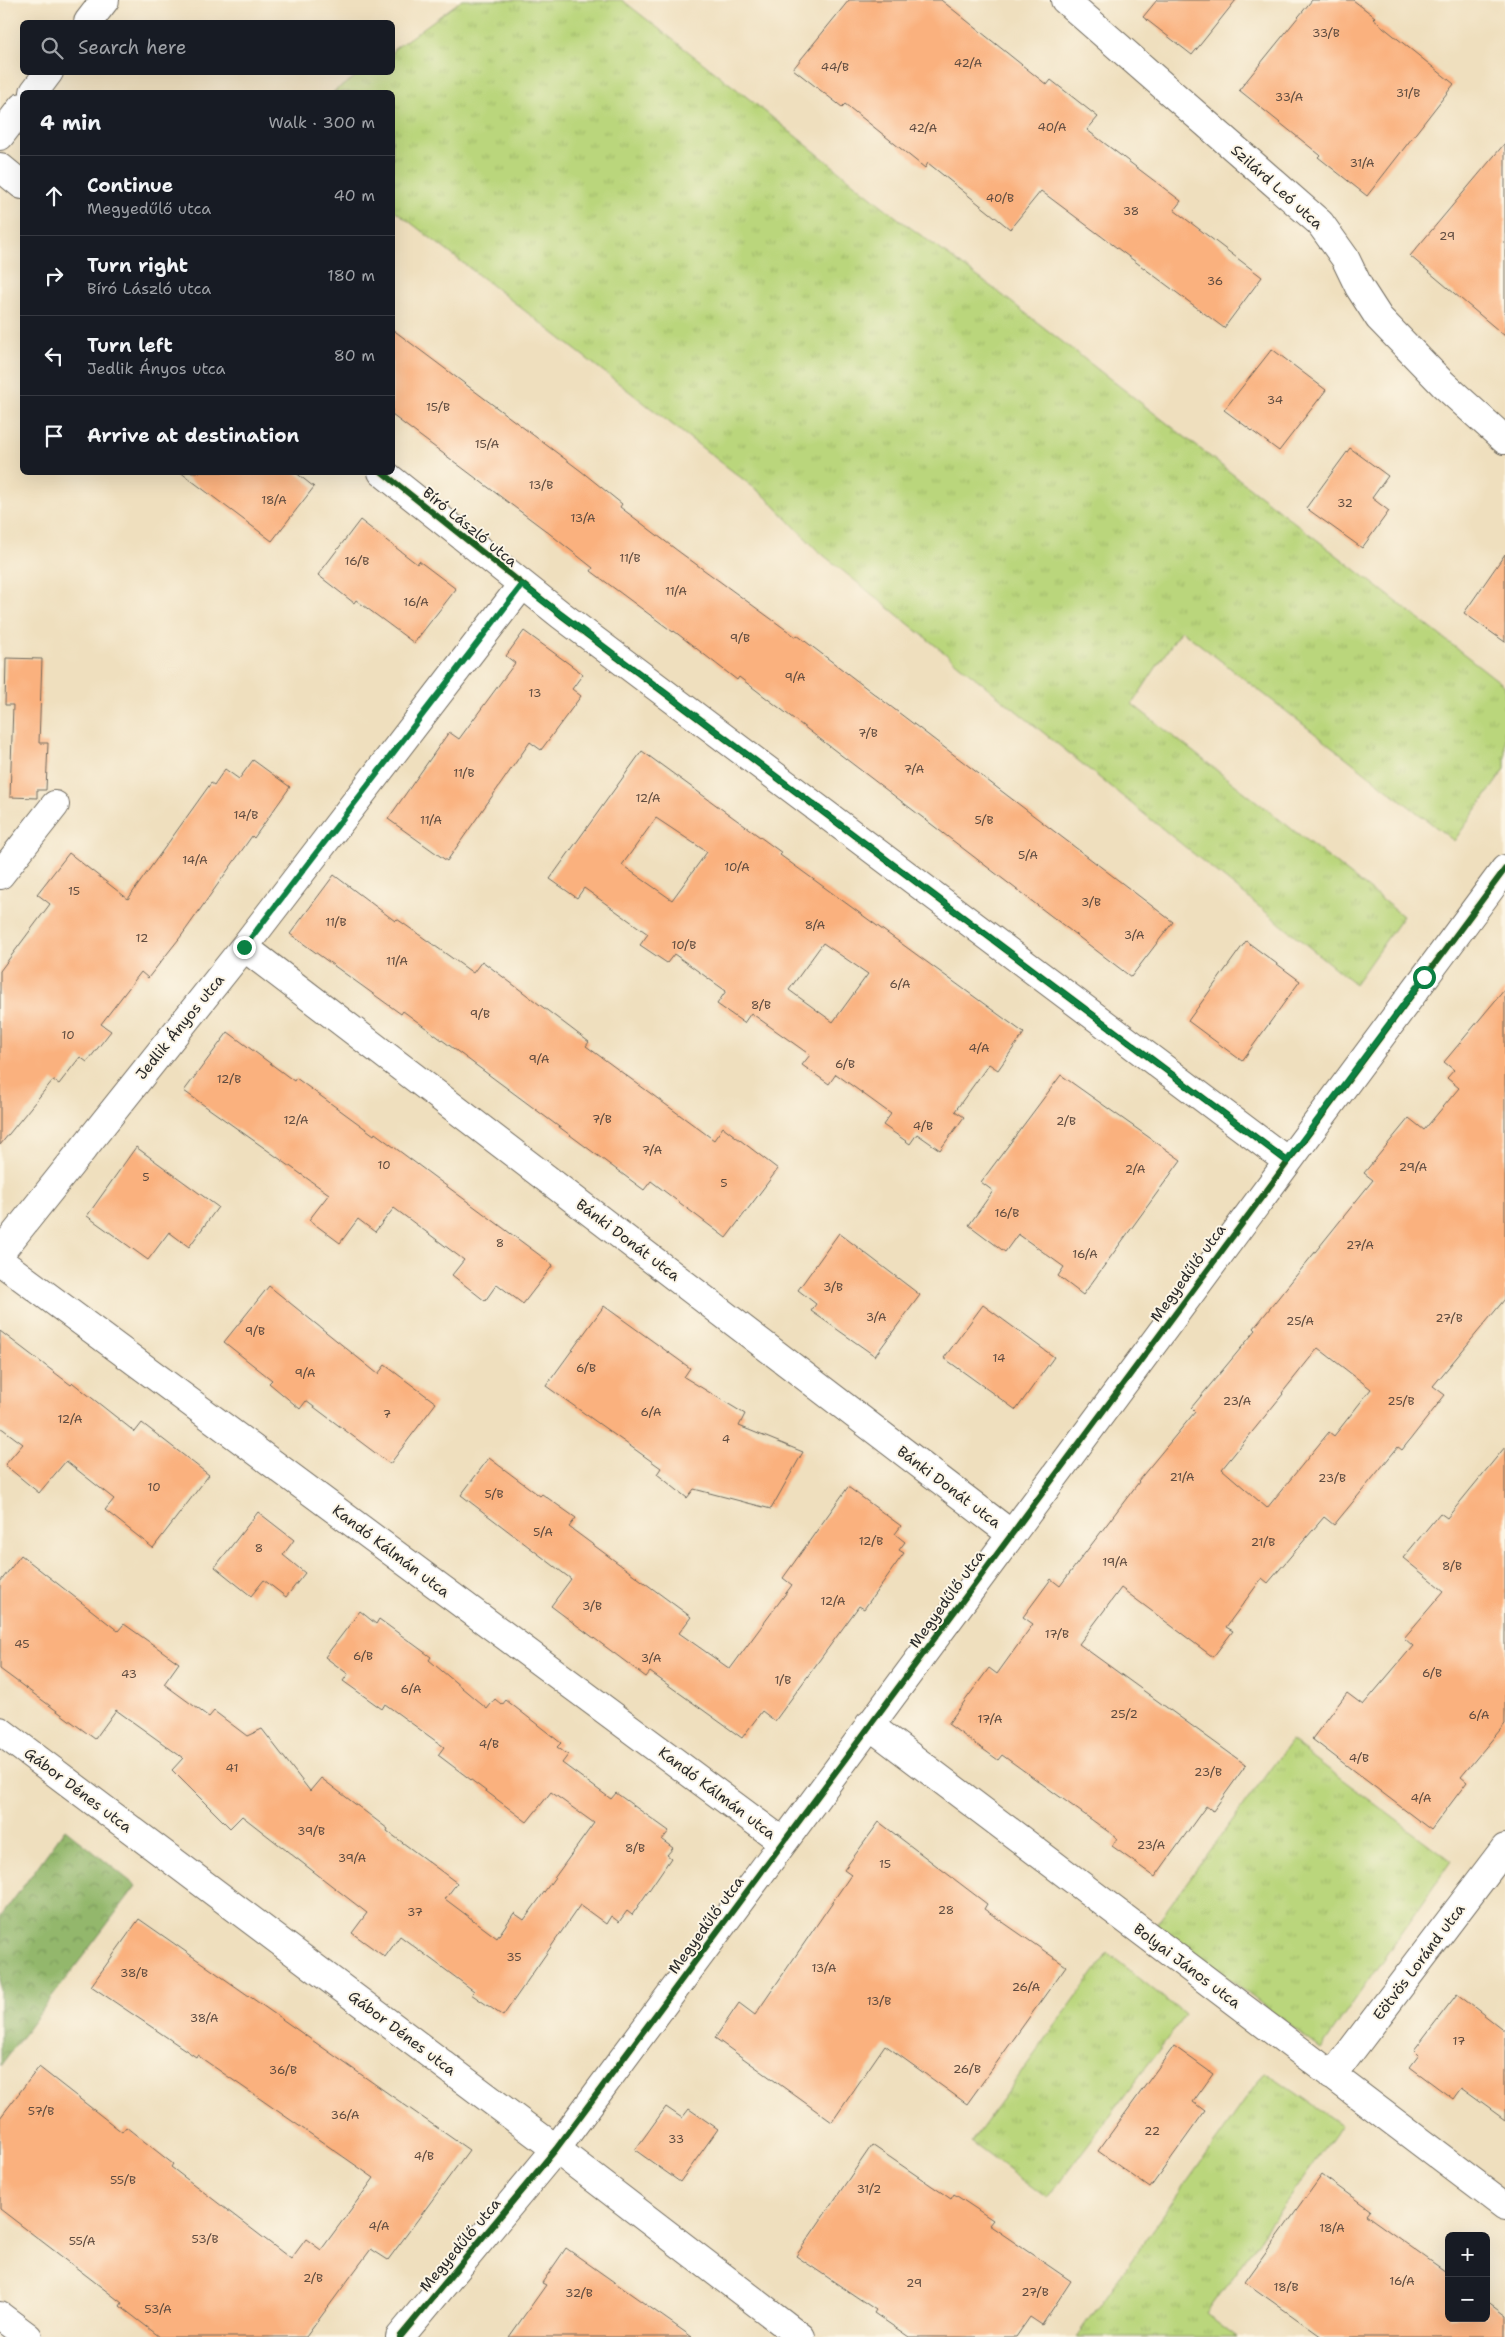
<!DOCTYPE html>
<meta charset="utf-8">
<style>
:root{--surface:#171b24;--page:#20242c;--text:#f1f3f6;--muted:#9ea1a6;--line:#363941}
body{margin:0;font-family:"Shantell Sans",sans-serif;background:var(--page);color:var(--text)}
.controls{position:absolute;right:15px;bottom:15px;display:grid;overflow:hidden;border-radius:8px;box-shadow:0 5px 20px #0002}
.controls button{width:45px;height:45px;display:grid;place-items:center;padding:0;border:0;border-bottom:1px solid var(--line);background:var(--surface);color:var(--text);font:25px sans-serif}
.stop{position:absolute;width:15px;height:15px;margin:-11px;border:4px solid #0b8043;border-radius:50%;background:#fff}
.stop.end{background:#0b8043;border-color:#fff;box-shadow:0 1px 5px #0008}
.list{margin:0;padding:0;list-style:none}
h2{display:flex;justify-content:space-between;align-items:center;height:65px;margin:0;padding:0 20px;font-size:21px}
h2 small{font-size:16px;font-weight:400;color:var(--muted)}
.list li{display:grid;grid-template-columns:32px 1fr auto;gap:15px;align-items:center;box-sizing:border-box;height:80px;padding:0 20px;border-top:1px solid var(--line)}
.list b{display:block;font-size:19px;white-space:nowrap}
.list p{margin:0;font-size:16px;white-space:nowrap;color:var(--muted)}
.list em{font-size:16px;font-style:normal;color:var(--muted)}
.icon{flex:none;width:28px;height:28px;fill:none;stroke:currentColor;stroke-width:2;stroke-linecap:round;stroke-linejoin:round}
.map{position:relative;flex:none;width:1505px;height:2337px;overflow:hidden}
.search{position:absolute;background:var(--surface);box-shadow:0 5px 20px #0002;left:20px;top:20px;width:375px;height:55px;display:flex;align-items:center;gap:12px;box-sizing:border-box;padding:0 18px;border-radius:8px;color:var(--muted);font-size:19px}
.panel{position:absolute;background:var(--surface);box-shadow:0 5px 20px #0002;left:20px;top:90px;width:375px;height:385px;border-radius:8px}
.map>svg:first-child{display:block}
</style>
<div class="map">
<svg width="1505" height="2337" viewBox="0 0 1505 2337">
<defs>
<pattern id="grass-tufts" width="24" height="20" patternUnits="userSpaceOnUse" patternTransform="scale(1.25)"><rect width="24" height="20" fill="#bad67c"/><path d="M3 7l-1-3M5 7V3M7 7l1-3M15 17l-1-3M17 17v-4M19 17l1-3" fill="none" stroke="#a0b86b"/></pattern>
<pattern id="forest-crowns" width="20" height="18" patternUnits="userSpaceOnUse" patternTransform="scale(1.25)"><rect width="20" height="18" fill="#93b76c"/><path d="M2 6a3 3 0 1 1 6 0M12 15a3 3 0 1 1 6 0" fill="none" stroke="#789559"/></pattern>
</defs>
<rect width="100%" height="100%" fill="#fcf5e5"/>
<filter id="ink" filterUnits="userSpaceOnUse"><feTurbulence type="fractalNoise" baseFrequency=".02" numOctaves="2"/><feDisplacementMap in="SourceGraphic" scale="10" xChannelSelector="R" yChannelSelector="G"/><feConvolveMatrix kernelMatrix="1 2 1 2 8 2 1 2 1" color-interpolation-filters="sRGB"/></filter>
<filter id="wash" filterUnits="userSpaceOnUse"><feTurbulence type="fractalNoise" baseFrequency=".0096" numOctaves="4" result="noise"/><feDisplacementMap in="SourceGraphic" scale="20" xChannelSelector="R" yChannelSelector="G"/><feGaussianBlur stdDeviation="1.12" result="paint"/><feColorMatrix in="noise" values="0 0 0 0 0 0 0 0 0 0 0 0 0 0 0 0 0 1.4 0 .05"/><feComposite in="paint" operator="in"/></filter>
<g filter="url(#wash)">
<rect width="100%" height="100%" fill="#efdfbe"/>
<!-- grass -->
<path fill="url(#grass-tufts)" stroke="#728054" d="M462,0h160l126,98 152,122 97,71 508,395v83l-51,72 -273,-211 -49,74 271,212 -48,68 -538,-434 -51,-53 -373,-288 -1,-117h-59l28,-19 31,-1 1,-22z
M1291,1741l160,120 -130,188 -165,-125z
M1108,1953l77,62 -138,184 -76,-57z
M1265,2072l76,53 -135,189 30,23h-159z"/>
<!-- forest -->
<path fill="url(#forest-crowns)" stroke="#5f714c" d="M65,1829l71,57 -136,180v-148z"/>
<g id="blocks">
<!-- building -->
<path fill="#fab17e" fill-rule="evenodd" d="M849,0h92l106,85 4,-5 47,37 -11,13 94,71 -7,9 88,67 -38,51 -183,-137 -31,38 -82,-66 -3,5 -80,-64 -3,3 -49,-38z
M1157,0h79l-44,55 -49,-38z
M1312,0h41l22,17 -2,2 81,65 -87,112 -49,-39 2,-2 -81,-65z
M1505,143v193l-95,-80z
M392,329l189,142 41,33 -2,3 58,44 118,86 1,-2 376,287 -42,55 -392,-300 -2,3 -63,-49 -1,1 -82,-61 2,-3 -48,-38 -153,-115z
M1272,349l54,41 -47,61 -55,-41z
M1350,448l38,28 -16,22 17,13 -27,37 -56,-40z
M180,472h115l19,15 -42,54z
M360,520l57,44 2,-3 37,28 -42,54 -58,-43 -2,3 -36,-28z
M1505,554v88l-41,-29z
M524,631l59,43 -11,15 9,7 -40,54 -11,-8 -83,119 -59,-42 61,-87 10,7 56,-76 -9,-7z
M6,658l36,1 -3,84h9l-2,47h-9v8l-27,-1 3,-92h-8z
M642,751l140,102 -2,2 244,178 -26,37 -9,-6 -34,47 9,6 -24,33 -23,-16 -7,10 -27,-19 8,-11 -55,-40 -7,10 -27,-19 8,-10 -59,-42 -7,10 -27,-19 9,-13 -52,-37 -7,9 -27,-18 8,-11 -64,-46 -7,10 -27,-19zM656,818l51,34 -35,48 -50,-35zM823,943l45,31 -35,48 -44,-32z
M253,760l37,27 -36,51 -2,-2 -70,99 -34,43 -7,-6 -40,52 10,7 -24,31 -7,-5 -21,27 -6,-4 -53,65v-174l50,-67 -13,-10 32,-41 59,46 83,-116 3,2 11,-16 14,10z
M334,875l61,46 2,-2 76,54 9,-12 107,81 -3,4 128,94 9,-13 55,42 -52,69 -75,-57 -7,9 -241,-179 -2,3 -111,-80z
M1246,941l54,40 -58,80 -54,-40z
M1505,989v310l-72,87 12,9 -43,55 -4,-3 -64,78 -10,-8 -56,66 -6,-5 -36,49 7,4 -20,26 -92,-69 -42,56 167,121 -33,46 -7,-5 -51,71 -43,-31 5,-8 -115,-83 -4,5 -50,-36 41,-56 8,6 36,-50 -10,-7 28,-38 9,7 79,-104 -1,-1 57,-69 -4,-4 65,-78 -2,-2 119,-148 -9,-7 45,-55 15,12 35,-42 -12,-10 7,-8 -10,-8zM1318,1348l53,41 -37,47 -5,-4 -62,76 -45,-39 61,-75 -1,-1z
M228,1032l66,49 2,-3 78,57 1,-2 178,132 -30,39 -26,-20 -12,17 -33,-26 12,-15 -70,-52 -19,24 -17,-13 -18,24 -31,-23 20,-26 -145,-103z
M1061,1075l120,85 -98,135 -25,-19 6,-9 -46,-33 -13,18 -36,-27 24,-34 -12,-9z
M136,1147l82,60 -29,40 -20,-15 -21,28 -61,-44z
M839,1233l81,62 -45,61 -64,-45 5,-7 -18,-14z
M269,1286l109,88 7,-9 51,38 -46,61 -84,-63 -6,8 -31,-26 3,-3 -48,-38z
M983,1305l71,52 -38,53 -72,-52z
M604,1306l86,62 -6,9 61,37 -6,12 64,26 -32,57 -77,-20 -7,9 -30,-24 4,-6 -115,-82z
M0,1331l71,54 2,-2 62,49 7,-9 67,52 -56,73 -48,-38 9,-11 -48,-38 -27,32 -34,-28 18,-21 -23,-17z
M1505,1447v277l-44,53 6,5 -36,48 -119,-91 35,-46 16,12 50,-59 -9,-8 40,-47 -41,-33 37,-45 7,5z
M489,1458l51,38 2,-2 34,24 -7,9 122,90 -12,16 51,36 62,-84 -9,-7 65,-91 53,39 -6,8 10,8 -6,8 5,3 -40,56 -5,-3 -84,115 -13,-10 -20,27 -92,-66 -4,5 -95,-71 20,-27 -110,-84z
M258,1512l36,28 -11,15 22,18 -19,24 -22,-17 -13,16 -36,-29z
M21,1555l97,76 6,-7 55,39 -15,21 45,33 5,-6 33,25 15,-7 48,62 11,-13 67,51 -1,2 70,52 -12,16 52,39 17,-25 10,7 70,-97 -43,-31 -24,30 -89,-67 6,-8 -59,-43 -3,5 -39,-28 5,-7 -23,-17 35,-46 16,13 3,-5 52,38 -2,3 58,49 8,-10 7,6 4,-5 55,43 -4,4 11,8 -6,8 49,36 5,-6 53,38 -7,9 11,8 -6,7 4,3 -39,57 -5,-4 -8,11 -8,-6 -5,8 -26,-19 -77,111 -32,-22 3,-3 -74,-55 -15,21 -33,-24 15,-20 -125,-97 -12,12 -58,-58 11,-12 -67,-48 -21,29 -95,-70v-87z
M879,1822l108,82 -3,5 82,57 -99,138 -82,-59 -53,77 -117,-84 24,-35 16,12 96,-140 -7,-5z
M139,1919l330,231 -81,110 -17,-11 -65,88h-146l-40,-31 2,-3 -122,-94v-91l39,-51 83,65 4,-5 47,37 -2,3 120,92 15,-20 15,11 53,-72 -177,-123 -1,2 -105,-71z
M1457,1994l48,37v89l-44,-32 -8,11 -43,-32 9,-12 -5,-5z
M1174,2046l39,28 -20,28 12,9 -55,77 -52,-37z
M666,2107l16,11 7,-9 29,20 -38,53 -45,-32z
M872,2145l79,54 3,-5 39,26 -4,5 82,56 -29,44 -12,-8 -14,20h-107l-35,-24 2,-3 -80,-54z
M1322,2175l48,35 -4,5 83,59v44h37v-17l19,14v22h-183l-77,-55z
M566,2248l65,46 61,43h-183l37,-52 -4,-2z"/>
</g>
</g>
<g filter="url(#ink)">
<use href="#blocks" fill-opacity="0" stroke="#706a5e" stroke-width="1"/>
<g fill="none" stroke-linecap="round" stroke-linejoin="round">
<!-- street casing -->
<g stroke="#706a5e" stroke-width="30">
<path id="street" d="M1065,0l255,223 25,35 14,29 20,31 64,66 62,56
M88,22l17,-22
M34,92l15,-20
M0,136l22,-29
M0,167l22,18
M382,472l179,143 726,546
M0,875l55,-70
M244,947l767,587
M0,1253l244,-306 278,-362
M0,1261l783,581
M869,1725l636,481
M0,1731l556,418 245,188
M1332,2076l173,-228
M0,2316l28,21
M400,2337l156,-188 949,-1280"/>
</g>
<!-- street -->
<use href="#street" stroke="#fff" stroke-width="28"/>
<!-- cycleway casing -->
<g stroke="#fcf5e5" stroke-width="9">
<path id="cycleway" d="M382,472l179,143 726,546
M400,2337l156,-188 949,-1280"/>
</g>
<!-- cycleway -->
<use href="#cycleway" stroke="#1b5e20" stroke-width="6"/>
</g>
</g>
<g fill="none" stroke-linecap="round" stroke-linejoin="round" filter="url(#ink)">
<!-- route -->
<path stroke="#0b8043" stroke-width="6" d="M244,947l278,-362 765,576 137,-184"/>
</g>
<g text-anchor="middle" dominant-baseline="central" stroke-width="4" stroke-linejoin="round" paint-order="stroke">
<!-- number labels -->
<g font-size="12" fill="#5f4c40">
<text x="1326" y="33">33/B</text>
<text x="968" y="63">42/A</text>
<text x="835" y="67">44/B</text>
<text x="1408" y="93">31/B</text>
<text x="1289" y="97">33/A</text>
<text x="1052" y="127">40/A</text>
<text x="923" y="128">42/A</text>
<text x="1362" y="163">31/A</text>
<text x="1000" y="198">40/B</text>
<text x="1131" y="211">38</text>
<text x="1447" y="236">29</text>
<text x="1215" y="281">36</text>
<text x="1275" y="400">34</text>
<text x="438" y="407">15/B</text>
<text x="487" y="444">15/A</text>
<text x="541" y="485">13/B</text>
<text x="274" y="500">18/A</text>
<text x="1345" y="503">32</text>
<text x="583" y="518">13/A</text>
<text x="630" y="558">11/B</text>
<text x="357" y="561">16/B</text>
<text x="676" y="591">11/A</text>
<text x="416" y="602">16/A</text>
<text x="740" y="638">9/B</text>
<text x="795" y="677">9/A</text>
<text x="535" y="693">13</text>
<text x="868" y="733">7/B</text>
<text x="914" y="769">7/A</text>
<text x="464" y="773">11/B</text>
<text x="648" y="798">12/A</text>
<text x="246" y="815">14/B</text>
<text x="431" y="820">11/A</text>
<text x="984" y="820">5/B</text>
<text x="1028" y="855">5/A</text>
<text x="195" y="860">14/A</text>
<text x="737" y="867">10/A</text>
<text x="74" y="891">15</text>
<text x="1091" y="902">3/B</text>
<text x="336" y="922">11/B</text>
<text x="815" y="925">8/A</text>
<text x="1134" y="935">3/A</text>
<text x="142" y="938">12</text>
<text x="684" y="945">10/B</text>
<text x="397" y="961">11/A</text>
<text x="900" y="984">6/A</text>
<text x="761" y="1005">8/B</text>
<text x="480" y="1014">9/B</text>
<text x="68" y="1035">10</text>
<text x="979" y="1048">4/A</text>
<text x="539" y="1059">9/A</text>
<text x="845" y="1064">6/B</text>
<text x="229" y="1079">12/B</text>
<text x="602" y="1119">7/B</text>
<text x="296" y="1120">12/A</text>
<text x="1066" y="1121">2/B</text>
<text x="923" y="1126">4/B</text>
<text x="652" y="1150">7/A</text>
<text x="384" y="1165">10</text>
<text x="1413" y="1167">29/A</text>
<text x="1135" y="1169">2/A</text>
<text x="146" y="1177">5</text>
<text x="724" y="1183">5</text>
<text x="1007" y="1213">16/B</text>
<text x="500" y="1243">8</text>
<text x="1360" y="1245">27/A</text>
<text x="1085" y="1254">16/A</text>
<text x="833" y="1287">3/B</text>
<text x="876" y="1317">3/A</text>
<text x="1449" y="1318">27/B</text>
<text x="1300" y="1321">25/A</text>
<text x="255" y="1331">9/B</text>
<text x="999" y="1358">14</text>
<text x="586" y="1368">6/B</text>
<text x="305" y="1373">9/A</text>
<text x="1237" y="1401">23/A</text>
<text x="1401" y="1401">25/B</text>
<text x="651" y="1412">6/A</text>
<text x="387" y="1414">7</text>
<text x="70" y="1419">12/A</text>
<text x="726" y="1439">4</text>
<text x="1182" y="1477">21/A</text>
<text x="1332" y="1478">23/B</text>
<text x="154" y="1487">10</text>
<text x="494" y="1494">5/B</text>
<text x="543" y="1532">5/A</text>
<text x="871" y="1541">12/B</text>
<text x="1263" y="1542">21/B</text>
<text x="259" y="1548">8</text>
<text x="1115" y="1562">19/A</text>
<text x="1452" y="1566">8/B</text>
<text x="833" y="1601">12/A</text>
<text x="592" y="1606">3/B</text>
<text x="1057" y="1634">17/B</text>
<text x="22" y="1644">45</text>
<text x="363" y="1656">6/B</text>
<text x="651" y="1658">3/A</text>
<text x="1432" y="1673">6/B</text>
<text x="129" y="1674">43</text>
<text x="783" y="1680">1/B</text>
<text x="411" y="1689">6/A</text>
<text x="1124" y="1714">25/2</text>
<text x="1479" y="1715">6/A</text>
<text x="990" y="1719">17/A</text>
<text x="489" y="1744">4/B</text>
<text x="1359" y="1758">4/B</text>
<text x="232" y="1768">41</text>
<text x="1208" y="1772">23/B</text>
<text x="1421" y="1798">4/A</text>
<text x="311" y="1831">39/B</text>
<text x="1151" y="1845">23/A</text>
<text x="635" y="1848">8/B</text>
<text x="352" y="1858">39/A</text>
<text x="885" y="1864">15</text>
<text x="946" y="1910">28</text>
<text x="415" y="1912">37</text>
<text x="514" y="1957">35</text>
<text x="824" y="1968">13/A</text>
<text x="134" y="1973">38/B</text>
<text x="1026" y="1987">26/A</text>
<text x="879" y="2001">13/B</text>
<text x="204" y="2018">38/A</text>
<text x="1459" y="2041">17</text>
<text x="967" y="2069">26/B</text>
<text x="283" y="2070">36/B</text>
<text x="41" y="2111">57/B</text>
<text x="345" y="2115">36/A</text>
<text x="1152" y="2131">22</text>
<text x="676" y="2139">33</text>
<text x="424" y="2156">4/B</text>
<text x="123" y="2180">55/B</text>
<text x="869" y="2189">31/2</text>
<text x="379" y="2226">4/A</text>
<text x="1332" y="2228">18/A</text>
<text x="205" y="2239">53/B</text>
<text x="82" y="2241">55/A</text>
<text x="313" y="2278">2/B</text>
<text x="1402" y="2281">16/A</text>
<text x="914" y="2283">29</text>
<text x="1286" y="2287">18/B</text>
<text x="1035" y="2292">27/B</text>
<text x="579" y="2293">32/B</text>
<text x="158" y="2309">53/A</text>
</g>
<!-- street labels -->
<g font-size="15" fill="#2b2b2b" stroke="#fcf5e5">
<text transform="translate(1277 187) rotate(42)">Szilárd Leó utca</text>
<text transform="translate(470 527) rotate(39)">Bíró László utca</text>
<text transform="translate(180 1027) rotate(-51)">Jedlik Ányos utca</text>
<text transform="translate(628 1240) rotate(37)">Bánki Donát utca</text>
<text transform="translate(1188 1273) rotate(-54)">Megyedűlő utca</text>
<text transform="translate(949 1487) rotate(37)">Bánki Donát utca</text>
<text transform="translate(391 1551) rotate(37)">Kandó Kálmán utca</text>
<text transform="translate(947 1599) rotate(-54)">Megyedűlő utca</text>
<text transform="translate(78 1790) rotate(37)">Gábor Dénes utca</text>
<text transform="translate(717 1793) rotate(37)">Kandó Kálmán utca</text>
<text transform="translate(706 1925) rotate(-54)">Megyedűlő utca</text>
<text transform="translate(1419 1962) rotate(-53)">Eötvös Loránd utca</text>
<text transform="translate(1187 1966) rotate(37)">Bolyai János utca</text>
<text transform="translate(402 2033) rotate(37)">Gábor Dénes utca</text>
<text transform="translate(460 2245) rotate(-50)">Megyedűlő utca</text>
</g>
</g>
</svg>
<div class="controls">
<button>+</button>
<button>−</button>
</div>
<div class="stop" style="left:1424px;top:977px"></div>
<div class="stop end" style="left:244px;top:947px"></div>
<div class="search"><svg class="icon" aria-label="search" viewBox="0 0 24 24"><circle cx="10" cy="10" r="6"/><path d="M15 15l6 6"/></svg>Search here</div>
<section class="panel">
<h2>4 min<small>Walk · 300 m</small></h2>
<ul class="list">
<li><svg class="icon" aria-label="ahead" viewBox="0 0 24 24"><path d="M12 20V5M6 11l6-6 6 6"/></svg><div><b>Continue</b><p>Megyedűlő utca</p></div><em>40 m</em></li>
<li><svg class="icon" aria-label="right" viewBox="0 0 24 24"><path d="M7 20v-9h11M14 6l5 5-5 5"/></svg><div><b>Turn right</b><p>Bíró László utca</p></div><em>180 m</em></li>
<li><svg class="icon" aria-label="left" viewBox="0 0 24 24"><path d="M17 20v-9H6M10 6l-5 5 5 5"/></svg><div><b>Turn left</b><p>Jedlik Ányos utca</p></div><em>80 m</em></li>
<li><svg class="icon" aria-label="arrive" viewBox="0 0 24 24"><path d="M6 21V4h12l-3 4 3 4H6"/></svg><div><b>Arrive at destination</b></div></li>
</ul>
</section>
</div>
